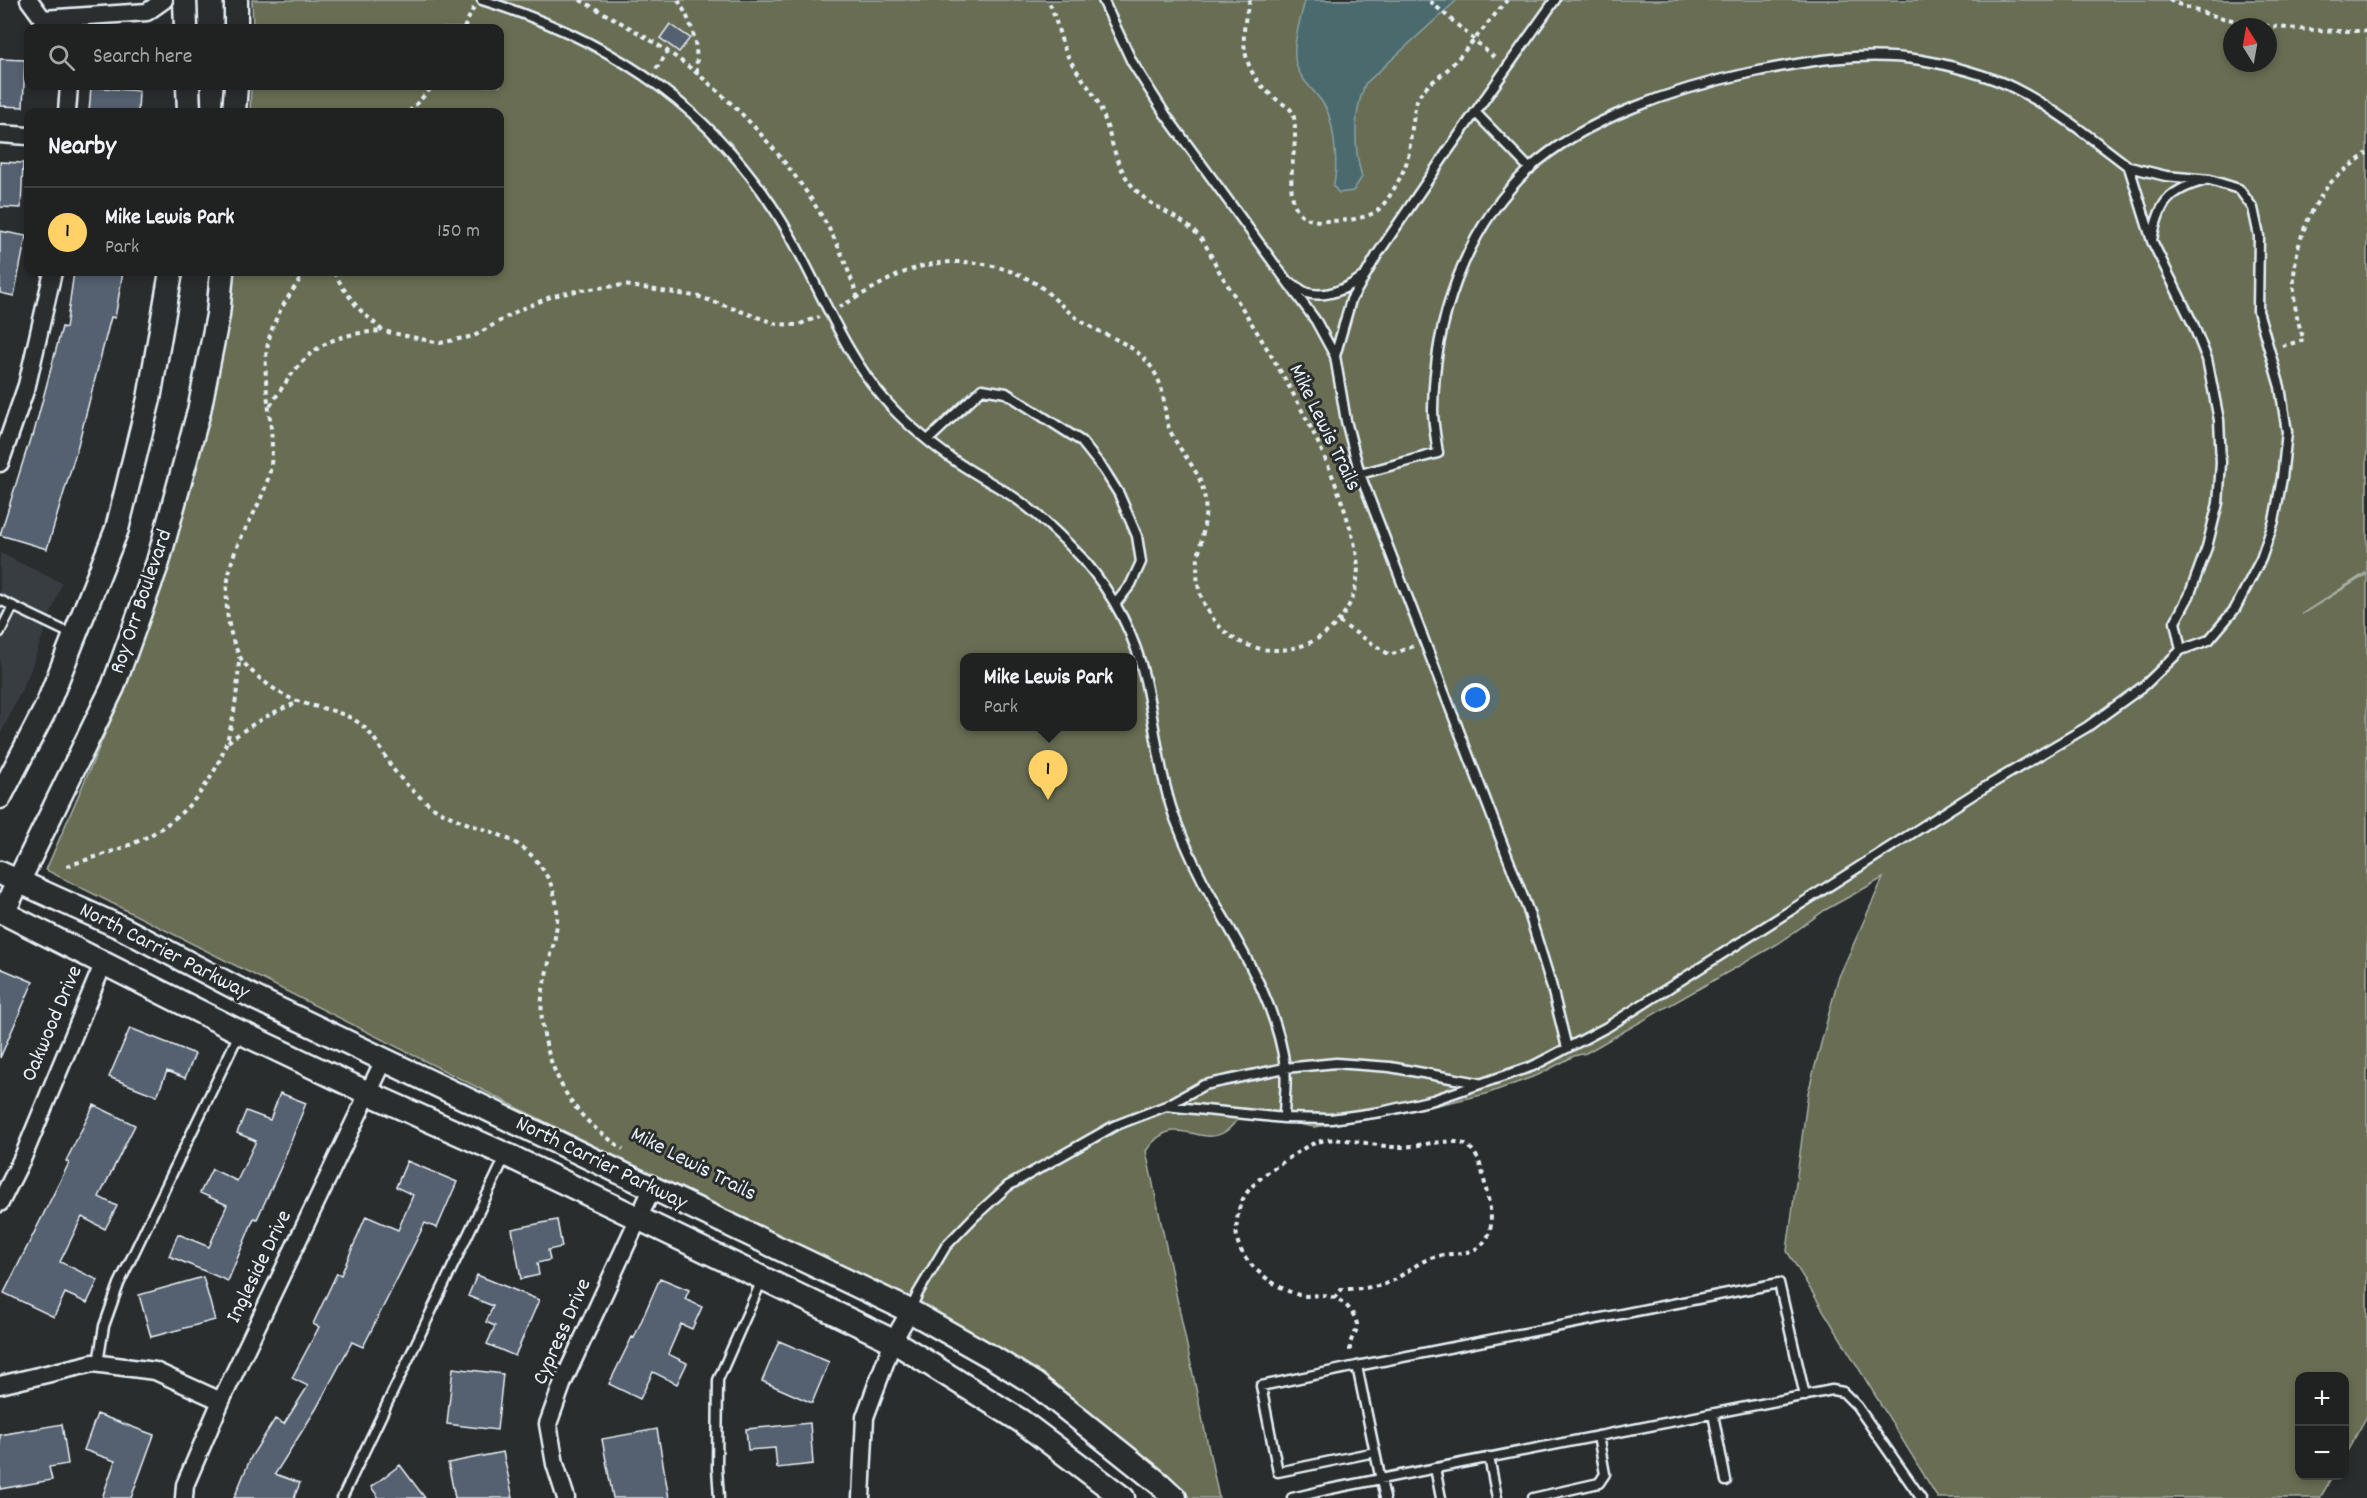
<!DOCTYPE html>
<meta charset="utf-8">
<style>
:root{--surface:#202222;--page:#2d2f2f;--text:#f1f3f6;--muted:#a2a4a5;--line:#3d3f40;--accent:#ffd166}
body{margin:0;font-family:Dekko,sans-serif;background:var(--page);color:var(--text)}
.controls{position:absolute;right:18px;bottom:18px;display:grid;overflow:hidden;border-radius:12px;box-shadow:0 3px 9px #0003}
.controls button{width:54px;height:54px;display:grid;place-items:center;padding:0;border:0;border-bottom:2px solid var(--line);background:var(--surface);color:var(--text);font:30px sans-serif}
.compass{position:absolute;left:2223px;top:18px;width:54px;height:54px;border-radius:50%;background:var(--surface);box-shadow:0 3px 9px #0003;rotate:349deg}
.you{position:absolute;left:1476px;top:698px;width:21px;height:21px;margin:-15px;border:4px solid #fff;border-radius:50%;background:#1a73e8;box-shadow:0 0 0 9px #1a73e833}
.badge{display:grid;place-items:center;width:39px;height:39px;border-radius:50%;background:var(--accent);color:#111;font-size:20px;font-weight:700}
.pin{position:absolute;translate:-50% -50px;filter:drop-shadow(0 2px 3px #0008)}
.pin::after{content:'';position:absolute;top:32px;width:21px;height:18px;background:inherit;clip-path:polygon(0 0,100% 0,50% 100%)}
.popup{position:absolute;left:960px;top:653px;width:177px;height:78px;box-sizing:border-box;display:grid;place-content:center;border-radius:12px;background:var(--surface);filter:drop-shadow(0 2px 4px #0005);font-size:20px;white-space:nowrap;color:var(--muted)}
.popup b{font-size:22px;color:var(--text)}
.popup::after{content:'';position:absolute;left:50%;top:100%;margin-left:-12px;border:12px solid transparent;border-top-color:var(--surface)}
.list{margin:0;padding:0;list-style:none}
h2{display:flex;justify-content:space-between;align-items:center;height:78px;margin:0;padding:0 24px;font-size:26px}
h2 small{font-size:20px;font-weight:400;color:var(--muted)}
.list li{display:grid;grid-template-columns:39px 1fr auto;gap:18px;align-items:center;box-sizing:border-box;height:90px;padding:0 24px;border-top:2px solid var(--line)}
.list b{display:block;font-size:22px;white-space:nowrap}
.list p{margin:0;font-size:20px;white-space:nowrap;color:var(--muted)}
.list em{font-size:20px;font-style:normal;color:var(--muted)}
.icon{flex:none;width:33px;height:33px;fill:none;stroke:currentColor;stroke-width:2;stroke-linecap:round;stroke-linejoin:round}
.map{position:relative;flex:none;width:2367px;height:1498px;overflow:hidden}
.search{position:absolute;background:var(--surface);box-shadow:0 3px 9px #0003;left:24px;top:24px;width:480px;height:66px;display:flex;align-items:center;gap:15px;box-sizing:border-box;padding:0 21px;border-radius:12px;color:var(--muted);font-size:22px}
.panel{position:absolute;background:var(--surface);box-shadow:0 3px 9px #0003;left:24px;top:108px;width:480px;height:168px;border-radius:12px}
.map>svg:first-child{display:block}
</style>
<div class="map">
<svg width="2367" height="1498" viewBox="0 0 2367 1498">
<rect width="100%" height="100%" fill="#2a2d2e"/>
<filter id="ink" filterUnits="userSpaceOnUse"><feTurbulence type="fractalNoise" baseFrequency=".0167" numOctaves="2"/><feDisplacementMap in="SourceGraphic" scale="12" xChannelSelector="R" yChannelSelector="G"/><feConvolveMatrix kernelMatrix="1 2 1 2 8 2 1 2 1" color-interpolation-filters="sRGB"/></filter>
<g filter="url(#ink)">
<!-- built -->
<path fill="#373c42" d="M0,553l62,30 -33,91 -29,62z"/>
<!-- green -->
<path fill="#676d53" stroke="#a8afa6" stroke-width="1.5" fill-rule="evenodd" d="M252,0h2115v572l-65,42 65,-40v842l-22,39 -1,-79h-44v100h33l-13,22h-382l-151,-247 21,-158 30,-114 45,-101 -58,32 -46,33 -193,110 -12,3 -36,19 -52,19 -96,22 -76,11 -72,-13c-5,6 -10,13 -16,17 -26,19 -52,-23 -80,20l73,347h-29l-102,-87 -94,-67 -120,-63 -219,-104 -609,-307 75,-173 45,-123 33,-112 35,-190h266v-160h-250l1,-26h249v-58h-247zM2232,27h36v36h-36zM964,658h168v68h-168z"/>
<!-- water -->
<path fill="#4c6b6d" stroke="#8aa1a5" stroke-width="1.5" d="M1305,0h152l-92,84c-11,28 -12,63 -3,93l-9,14 -14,2 -6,-7c6,-17 1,-66 -9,-81 -10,-16 -26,-26 -29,-46 -2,-19 6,-41 10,-59z"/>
<!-- building -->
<path fill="#556070" stroke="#e8f1f8" stroke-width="1.5" d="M670,24l20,14 -11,14 -19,-14z
M0,59l25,1 -2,47 -23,-1z
M91,87l48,4 -1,21h-49z
M0,162l23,1 -2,45 -21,-1z
M0,231l26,5 -12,60 -14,-3z
M74,272h49l-8,46 -4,-1 -34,132 -30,100 -47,-14 31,-99h2l29,-109 4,1z
M0,968l33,14 -33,76z
M130,1028l65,26 -10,24 -18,-7 -10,25 -48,-19z
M280,1093l26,10 -25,64 -24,52 -3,-1 -26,63 -59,-25 9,-22 31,13 18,-42 -27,-12 12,-24 25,12 19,-40 -19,-8 9,-22 24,9z
M94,1105l41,20 -36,72 18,9 -12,23 -23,-12 -22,45 38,18 -11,23 -22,-10 -11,24 -50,-24 65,-130 -3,-2z
M407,1161l50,21 -20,46 -12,-5 -62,124 -11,-5 -36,67 -41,65 25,9 -6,15h-60l17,-41 24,-38 9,5 24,-38 -16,-8 27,-51 -6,-3 24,-51 4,2 25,-59 32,14 15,-35 -17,-8z
M557,1220l5,27 -14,3 2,10 -13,3 2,12 -18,4 -9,-50z
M477,1275l62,25 -24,56 -28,-12 8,-18 -9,-4 7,-16 -25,-10z
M203,1277l12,43 -64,17 -12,-42z
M660,1278l29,12 -4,9 17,8 -10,22 -11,-5 -13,30 19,9 -10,21 -24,-12 -13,27 -31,-15 23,-47 2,1z
M779,1341l50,21 -17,41 -50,-22z
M453,1368l50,6 -6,56 -50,-6z
M97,1414l57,21 -23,63h-29l13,-37 -31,-11z
M810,1423l3,41 -36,4 -2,-20 -27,2 -2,-21z
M62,1424l6,40 -19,3 3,13 -52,9v-54z
M657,1429l12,69h-56l-11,-59z
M503,1452l10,46h-58l-7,-35z
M400,1465l25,33h-46l-8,-11z"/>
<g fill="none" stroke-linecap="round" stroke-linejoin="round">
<!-- lane casing -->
<g stroke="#e8f1f8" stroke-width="13">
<path id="lane" d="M482,0c134,41 239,113 309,237 30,54 53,116 94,163 19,22 42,41 66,58 21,15 46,27 67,42 24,17 45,38 65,59 30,35 52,76 62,121 10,45 14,93 29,136 11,29 24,58 40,85 30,53 63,104 71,166 2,17 -1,35 -1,51
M1103,0l29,62 33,52 151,207 19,35 11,65 14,53 168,436 23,74 16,64
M1475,112l55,57
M2152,240c7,-36 15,-49 51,-59
M1291,283c5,3 11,8 16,10 20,5 39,-4 54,-15
M1335,356l16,-56 26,-45 70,-103 108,-152
M928,440l54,-51 24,4 75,48 23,29 15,24 18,42 4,26 -10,22 -15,19
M1360,474l78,-21c-2,-14 -5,-29 -5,-43 1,-88 31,-180 96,-241 54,-50 149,-81 220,-96 57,-12 114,-22 172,-13 25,4 70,16 93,28 42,21 78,51 115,79
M0,600l73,35
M0,632l13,-26
M1166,1106l118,12 47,1 50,-7 52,-12 100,-34 74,-39 370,-235 110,-65 58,-42 36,-35 28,-10 26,-31 26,-50 13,-38 8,-43 5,-46 -7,-45 -22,-76 1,-75 -6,-28 -14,-19 -29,-9 -44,-4 -37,-9 23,74 41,83 14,35 12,61 2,43 -3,40 -11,44 -18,49 -14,26 6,28
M911,1309l7,-16 28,-47 29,-30 33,-30 106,-60 52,-20 38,-21 81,-17 51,-5 54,4 88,16
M98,1363l6,-37 15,-42 120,-250
M1357,1366l422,-83 26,113
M1713,1414l13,67
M1375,1452l-97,20 -17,-86 96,-20c9,44 18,88 28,132
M1489,1457l8,41
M1435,1468l6,30
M342,1498l164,-343
M719,1498l-2,-30 1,-88 44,-100
M1292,1498l38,-9 502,-99 11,2 14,14 64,92
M1533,1498l66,-15 6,-9 -7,-38"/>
</g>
<!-- street casing -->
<g stroke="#e8f1f8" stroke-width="21">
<path id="street" d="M29,0l14,19 104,-7 17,-12
M67,112l2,-26
M0,134l28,2
M0,463l27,-78 26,-113
M0,1203l23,-46 81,-195
M0,1385l93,-22 62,8 66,30
M184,1498l1,-13 36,-84 164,-343
M566,1498l-11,-34 -7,-40 15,-42 89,-193
M861,1498l4,-81 28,-76 17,-30"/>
</g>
<!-- secondary casing -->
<g stroke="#e8f1f8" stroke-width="27">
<path id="secondary" d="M185,0l1,28
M236,28v-28
M188,86l1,26
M234,112l2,-26
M0,797l46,-89 71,-179 32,-130 22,-127
M0,873l122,55 135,71 653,312 85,48 40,25 125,100 15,14
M0,911l240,121 128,61 139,62 386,186 128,80 102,77
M3,913l110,-226 45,-125 41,-151 19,-96 4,-43"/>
</g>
<!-- path -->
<path stroke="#e8f1f8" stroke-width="4" stroke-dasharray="4.5 4.5" stroke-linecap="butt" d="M580,0c29,16 59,32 87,51 66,45 133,119 169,191 9,18 15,37 22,56
M678,0c16,26 19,43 19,73
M1250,0c-11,35 -9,70 21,95 19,16 24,9 24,38 1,27 -19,86 25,88 17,0 44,0 58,-11 9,-7 24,-34 28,-46 4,-11 4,-24 6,-36 2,-10 2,-26 9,-35 7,-9 19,-16 27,-24 21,-22 40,-46 59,-69
M2169,0c56,26 137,32 198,31
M1430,1l67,59
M464,28l10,-21
M656,69l12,-17
M409,112l24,-26
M305,272c-14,21 -30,42 -36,67 -11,44 9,88 1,132 -6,27 -20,48 -31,71 -16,35 -17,78 0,113 6,14 31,32 45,40 22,13 51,12 72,26 18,11 26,32 37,48 12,15 28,31 45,41 38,23 81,19 107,63 25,42 5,74 -2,117 -7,41 11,93 38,124 12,14 28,25 42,35
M334,272l9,16 15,20 25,23 57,12 34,-7 45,-26 34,-14 28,-6 43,-5 76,12 77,27 20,1 22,-8
M839,307c22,-11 44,-26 66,-35 41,-17 93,-12 130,11 17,11 29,27 46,38 31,20 64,23 79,63 5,14 4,30 9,44 8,21 26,36 33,58 14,45 -21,77 5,123 37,68 138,47 150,-29 3,-19 -3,-40 -9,-59 -26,-88 -77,-167 -126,-245 -9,-14 -14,-32 -27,-44 -20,-19 -49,-26 -65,-49 -17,-23 -19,-51 -30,-76 -9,-21 -27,-37 -35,-57 -7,-17 -9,-34 -17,-50
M2282,346l22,-6c-20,-52 -10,-109 24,-154 9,-12 27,-23 39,-33
M270,406c33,-51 49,-72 113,-75
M1339,622l51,33 24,-9
M228,742c22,-17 43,-30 69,-39
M67,866c30,-10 63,-18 90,-35 65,-41 80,-103 82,-174
M1334,1298l8,-9c12,0 24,-1 36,-3 21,-4 35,-23 56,-29 19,-6 41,1 53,-19 8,-14 2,-34 -1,-49 -3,-14 -6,-36 -20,-44 -14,-8 -47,1 -63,2 -26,1 -51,-10 -77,-7 -14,2 -25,10 -37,18 -24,16 -50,31 -52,63 -1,9 -1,19 3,27 9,21 38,41 59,47 8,2 15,0 23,0 15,1 29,11 34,26 4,8 -3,13 -5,20 -2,4 -1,10 0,14"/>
<!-- lane -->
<use href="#lane" stroke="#2a2d2e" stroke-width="8"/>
<!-- street -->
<use href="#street" stroke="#2a2d2e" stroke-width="16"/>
<!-- secondary -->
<use href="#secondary" stroke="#2a2d2e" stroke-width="22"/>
</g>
</g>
<g text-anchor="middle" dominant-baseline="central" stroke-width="6" stroke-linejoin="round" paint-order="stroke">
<!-- street labels -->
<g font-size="22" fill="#e8f1f8" stroke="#2a2d2e">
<text transform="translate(1324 428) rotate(64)">Mike Lewis Trails</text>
<text transform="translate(142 602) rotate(-71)">Roy Orr Boulevard</text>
<text transform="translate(164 952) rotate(27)">North Carrier Parkway</text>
<text transform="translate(53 1024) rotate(-67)">Oakwood Drive</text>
<text transform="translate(601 1164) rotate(26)">North Carrier Parkway</text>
<text transform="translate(693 1165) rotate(27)">Mike Lewis Trails</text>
<text transform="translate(260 1267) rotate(-64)">Ingleside Drive</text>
<text transform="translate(563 1332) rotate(-66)">Cypress Drive</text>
</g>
</g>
</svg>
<div class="controls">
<button>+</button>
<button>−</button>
</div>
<svg class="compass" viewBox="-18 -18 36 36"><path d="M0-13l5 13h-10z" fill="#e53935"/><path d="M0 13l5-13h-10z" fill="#a2a4a5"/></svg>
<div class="you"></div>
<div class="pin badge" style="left:1048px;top:800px">1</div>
<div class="popup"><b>Mike Lewis Park</b>Park</div>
<div class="search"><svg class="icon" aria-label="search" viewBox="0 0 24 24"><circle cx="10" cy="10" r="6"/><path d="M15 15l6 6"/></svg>Search here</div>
<section class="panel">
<h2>Nearby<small></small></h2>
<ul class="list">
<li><span class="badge">1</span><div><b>Mike Lewis Park</b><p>Park</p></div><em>150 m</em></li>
</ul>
</section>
</div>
